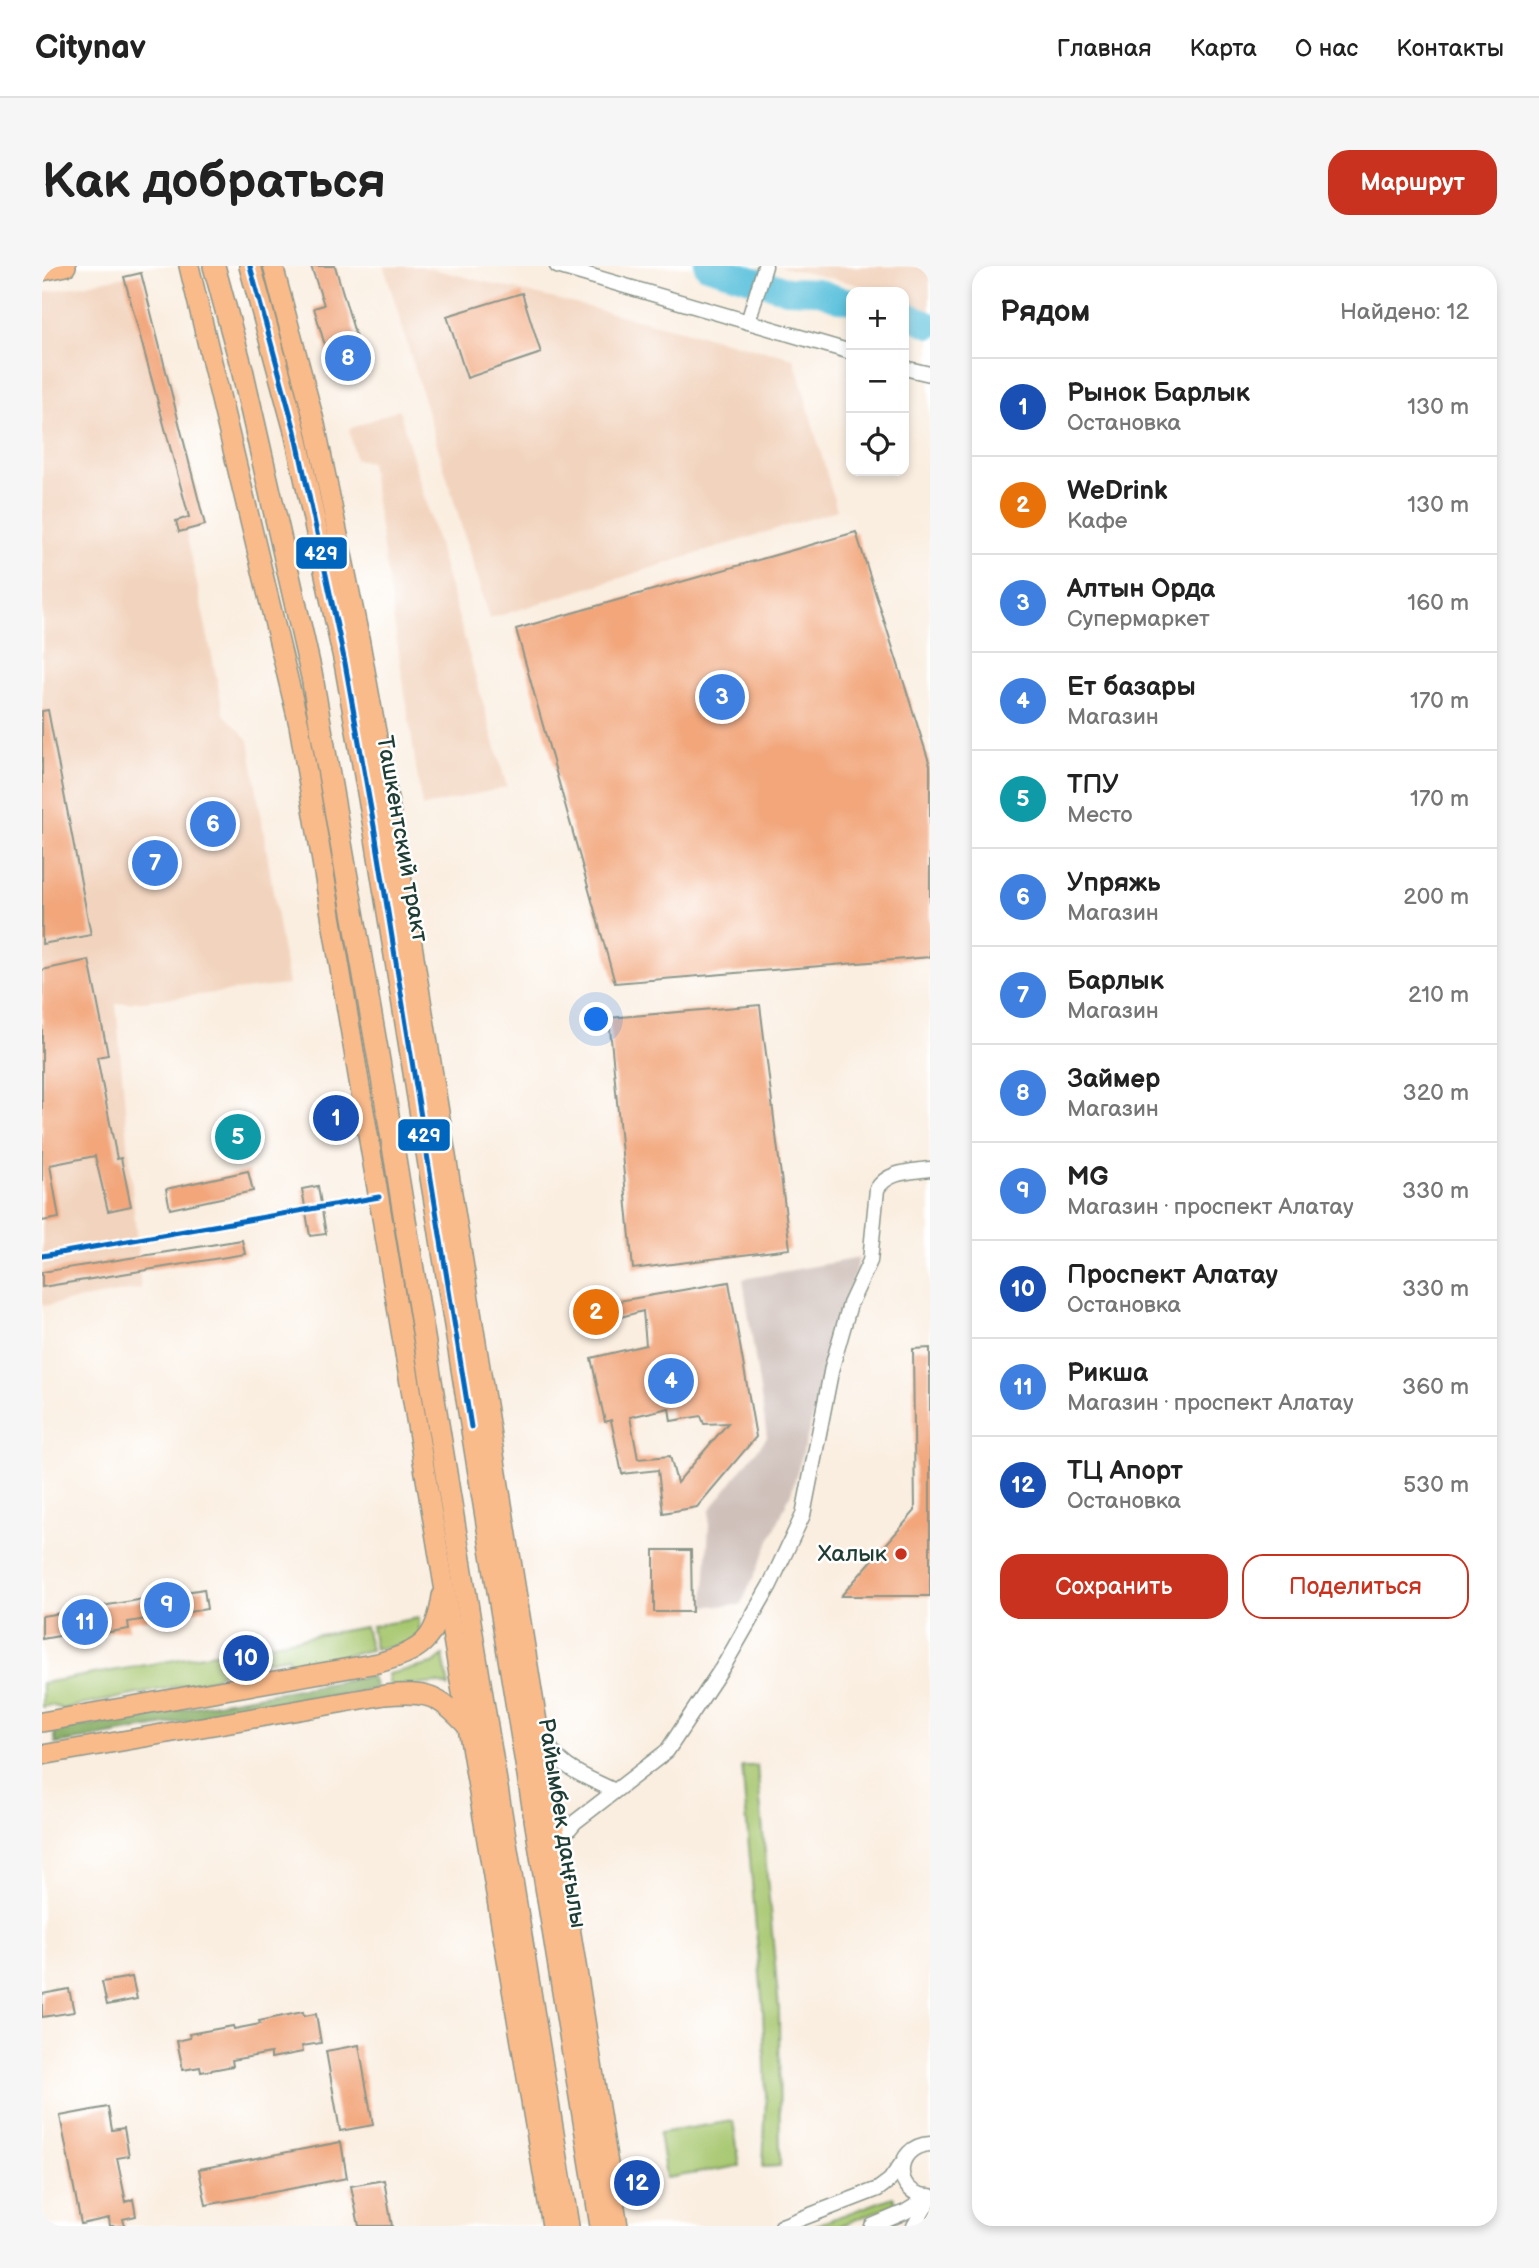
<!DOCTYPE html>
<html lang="ru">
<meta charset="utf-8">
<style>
:root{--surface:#fff;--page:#f6f6f6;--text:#222;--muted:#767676;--line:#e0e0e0;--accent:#c8321e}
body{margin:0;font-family:"Balsamiq Sans",sans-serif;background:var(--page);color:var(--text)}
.controls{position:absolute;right:21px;top:21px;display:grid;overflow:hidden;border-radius:14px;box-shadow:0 4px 10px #0003}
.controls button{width:63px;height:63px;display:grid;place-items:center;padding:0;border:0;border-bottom:2px solid var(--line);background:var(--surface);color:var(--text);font:35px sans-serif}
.you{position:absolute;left:555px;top:754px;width:24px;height:24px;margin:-18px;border:5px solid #fff;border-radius:50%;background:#1a73e8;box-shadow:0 0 0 10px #1a73e833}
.badge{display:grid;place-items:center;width:46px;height:46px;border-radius:50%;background:var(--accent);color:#fff;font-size:23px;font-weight:700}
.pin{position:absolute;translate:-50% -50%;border:4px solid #fff;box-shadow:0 2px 7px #0006}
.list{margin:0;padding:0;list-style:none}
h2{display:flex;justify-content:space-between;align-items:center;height:91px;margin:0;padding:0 28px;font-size:30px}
h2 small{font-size:23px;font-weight:400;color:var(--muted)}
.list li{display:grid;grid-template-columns:46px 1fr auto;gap:21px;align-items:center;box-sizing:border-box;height:98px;padding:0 28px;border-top:2px solid var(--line)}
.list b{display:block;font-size:26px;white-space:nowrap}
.list p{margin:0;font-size:23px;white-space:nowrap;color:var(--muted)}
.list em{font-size:23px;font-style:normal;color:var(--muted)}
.actions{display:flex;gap:14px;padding:21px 28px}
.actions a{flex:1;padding:16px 0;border:2px solid var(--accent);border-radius:21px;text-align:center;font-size:24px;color:var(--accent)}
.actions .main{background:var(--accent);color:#fff}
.icon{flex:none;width:38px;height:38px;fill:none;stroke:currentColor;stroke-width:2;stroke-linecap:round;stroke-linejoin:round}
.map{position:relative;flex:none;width:888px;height:1960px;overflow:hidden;border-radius:21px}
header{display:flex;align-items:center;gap:42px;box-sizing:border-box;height:98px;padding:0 35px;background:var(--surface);border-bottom:2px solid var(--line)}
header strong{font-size:33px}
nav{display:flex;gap:38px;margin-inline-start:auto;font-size:24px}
.intro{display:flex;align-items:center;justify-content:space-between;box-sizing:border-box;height:168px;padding:0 42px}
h1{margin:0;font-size:49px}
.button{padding:18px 32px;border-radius:21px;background:var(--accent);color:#fff;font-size:24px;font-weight:700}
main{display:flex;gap:42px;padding:0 42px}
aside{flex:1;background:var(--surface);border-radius:21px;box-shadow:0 4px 10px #0003}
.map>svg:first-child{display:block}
</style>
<header>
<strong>Citynav</strong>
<nav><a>Главная</a><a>Карта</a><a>О нас</a><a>Контакты</a></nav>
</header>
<div class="intro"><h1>Как добраться</h1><a class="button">Маршрут</a></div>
<main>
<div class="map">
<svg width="888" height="1960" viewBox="0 0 888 1960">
<rect width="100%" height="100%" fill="#fff"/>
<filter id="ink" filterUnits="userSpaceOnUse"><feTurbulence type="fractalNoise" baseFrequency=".0143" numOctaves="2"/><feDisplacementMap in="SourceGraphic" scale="14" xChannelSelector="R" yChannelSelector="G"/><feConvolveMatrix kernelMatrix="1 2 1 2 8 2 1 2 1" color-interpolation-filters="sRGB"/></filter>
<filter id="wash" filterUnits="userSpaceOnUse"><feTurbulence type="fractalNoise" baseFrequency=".00686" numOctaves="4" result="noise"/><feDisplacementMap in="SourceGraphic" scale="28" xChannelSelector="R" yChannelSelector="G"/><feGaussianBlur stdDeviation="1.57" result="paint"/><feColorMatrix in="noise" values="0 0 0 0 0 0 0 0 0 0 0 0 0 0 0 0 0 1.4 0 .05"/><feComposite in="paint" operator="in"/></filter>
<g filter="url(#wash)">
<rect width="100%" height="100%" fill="#faeee0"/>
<!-- built -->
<path fill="#f2d4be" d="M342,0h37l373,92 43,152 -348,109z
M736,0h152v47l-26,-14v-7h-15z
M99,7l23,85 -2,2h5l12,44 -6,10 4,-1 18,70 -5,2 5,5 10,35 -19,6 38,183 25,26 39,245 -172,19 25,285 -99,17v-1013z
M357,143l108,378 -85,20 -52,-345 -15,-3 -6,-30z"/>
<!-- industrial -->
<path fill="#cfc0ba" d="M817,992l-68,235 -50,112 -37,1 6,-96 57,-73 -24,-158z"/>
<!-- green -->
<path fill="#a7c76f" stroke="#638252" stroke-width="2" d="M377,1352l1,18 -15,8 -30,5 -4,-23z
M323,1361l6,23 -80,16 -4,-9 -57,11 -21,12 -147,29 -11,-4 -9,2v-24z
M401,1390l6,31 -12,-4 -47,4 -2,-13 45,-10z
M700,1500h15l22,243 1,157 -17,1 3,-71 -3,-86z
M691,1855l7,45 -74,12 -7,-45z
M851,1931l3,6 -56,23h-27z"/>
<!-- forest -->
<path fill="#85ac62" stroke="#52744b" stroke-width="2" d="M330,1410l4,13 -320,55 -2,-13z"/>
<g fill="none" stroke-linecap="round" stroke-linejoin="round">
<!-- river -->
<path stroke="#5fc2dd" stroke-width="26" d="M665,0l80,24 30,1 22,8 12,2
M862,47l26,12"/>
</g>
<g id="blocks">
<!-- building -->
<path fill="#f2a67a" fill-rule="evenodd" d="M269,0h24l29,98 -31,9 -19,-65 10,-3z
M99,7l64,252 -26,7 -3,-11 13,-4 -65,-240z
M480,27l19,60 -74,25 -20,-62z
M814,266l74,233v192l-315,26 -99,-354z
M6,444l43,225 -49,9v-233z
M47,694l19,95 -11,2 20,102 4,-1 10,48 -23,5 -13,-55 -45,9 9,53 -17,3v-251z
M718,739l30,244 -157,20 -24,-251z
M206,905l5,20 -83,18 -4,-20z
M276,920l8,48 -16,2 -8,-47z
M200,974l3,14 -203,33v-15z
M687,1016l27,155 -59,70 -34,6 -5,-43 -36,4 -11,-54 -6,2 -14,-64 55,-13 -3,-34 -56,15 -3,-19zM627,1142l2,13 30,-5 3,8 24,-1 -51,60 -7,-27 -32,3 -8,-42z
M888,1082v248h-89l74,-85 -2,-162z
M612,1284h37l1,62h-38z
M162,1323l3,20 -79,13 1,7 -52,8 -1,-4 -34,6v-23z
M90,1711l5,22 -30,6 -5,-23z
M27,1723l5,23 -32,5v-23z
M261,1746l1,4 12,-2 5,29 -19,3 1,6 -32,6v-5l-39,7 1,6 -32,6 -1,-5 -17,3 -6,-29 13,-3 -1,-4 44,-8 1,3 26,-5 -1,-3z
M317,1779l14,80 -33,6 -14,-80z
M66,1841l4,23 12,-2 5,28 -12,2 9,44 7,-3 3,17 -13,3 2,7h-15l-1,-8 -28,6 -21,-108z
M299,1876l6,36 -141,27 -7,-36z
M342,1914l8,46h-33l-8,-40z"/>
</g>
</g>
<g filter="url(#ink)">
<use href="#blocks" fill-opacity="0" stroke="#8c968a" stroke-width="2"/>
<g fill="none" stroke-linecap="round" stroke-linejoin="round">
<!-- minor casing -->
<g stroke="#8c968a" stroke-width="17">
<path id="minor" d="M515,0l294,86
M706,56l17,-56
M862,102l26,6
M502,1470c12,32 43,41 71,55
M515,1583l7,-14 11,-13 92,-71 59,-89 44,-77 33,-70 29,-148 18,-63 20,-43 7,-72c11,-18 33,-17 53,-20
M888,1878c-38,2 -37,52 0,52
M740,1960l96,-37 12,-9 12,-17
M830,1960l33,-14 25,-15
M872,1960l16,-27"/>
</g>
<!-- major casing -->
<g stroke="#8c968a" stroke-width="22">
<path id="major" d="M147,0l110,459 253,1501
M231,0l42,158 43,208 35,194 225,1400
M0,5l24,-5
M0,1456l336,-59c42,-12 58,-21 64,-67
M0,1489l343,-60c42,-4 54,0 83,32"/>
</g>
<!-- highway casing -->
<g stroke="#8c968a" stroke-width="24">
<path id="highway" d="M172,0l28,103 70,308 70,401 186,1148
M208,0l45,165 50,232 30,169 226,1394"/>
</g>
<!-- minor -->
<use href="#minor" stroke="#fff" stroke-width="14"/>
<!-- major -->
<use href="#major" stroke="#fabb8b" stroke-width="19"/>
<!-- highway -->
<use href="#highway" stroke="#fabb8b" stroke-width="21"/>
<!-- bus-1 casing -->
<g stroke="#fff" stroke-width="10">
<path id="bus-1" d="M208,0l45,165 50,232 30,169 96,595
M0,990l337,-59"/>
</g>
<!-- bus-1 -->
<use href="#bus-1" stroke="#0065bd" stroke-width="5"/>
</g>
</g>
<!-- markers -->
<circle fill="#c8321e" stroke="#fff" stroke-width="2.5" cx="859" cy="1288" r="7"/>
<g text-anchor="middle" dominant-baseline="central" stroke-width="5" stroke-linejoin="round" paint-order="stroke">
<!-- street labels -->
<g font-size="23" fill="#1f3d34" stroke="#fff">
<text transform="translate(360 573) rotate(80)">Ташкентский тракт</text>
<text transform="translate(520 1557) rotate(81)">Райымбек даңғылы</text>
</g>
<!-- poi labels -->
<g font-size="23" fill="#1f3d34" stroke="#fff" text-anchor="end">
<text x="845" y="1288">Халык</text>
</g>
</g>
<g stroke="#fff" stroke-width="2.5">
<rect x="253" y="270" width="53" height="34" rx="7" fill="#0065bd"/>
<rect x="355" y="852" width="54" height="34" rx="7" fill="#0065bd"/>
</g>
<g font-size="19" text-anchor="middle" font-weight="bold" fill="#fff">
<text x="279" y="294">429</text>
<text x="382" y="876">429</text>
</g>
</svg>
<div class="controls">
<button>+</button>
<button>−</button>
<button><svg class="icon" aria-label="locate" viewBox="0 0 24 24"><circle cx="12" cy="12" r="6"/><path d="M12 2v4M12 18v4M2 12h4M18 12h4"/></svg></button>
</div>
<div class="you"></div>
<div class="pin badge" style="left:294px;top:852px;background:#1a4fb4">1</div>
<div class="pin badge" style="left:554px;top:1046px;background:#e8710a">2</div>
<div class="pin badge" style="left:680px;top:431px;background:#3f7fe0">3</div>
<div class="pin badge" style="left:629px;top:1115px;background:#3f7fe0">4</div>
<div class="pin badge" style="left:196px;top:871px;background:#0f9aa8">5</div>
<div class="pin badge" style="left:171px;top:558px;background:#3f7fe0">6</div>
<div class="pin badge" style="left:113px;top:597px;background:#3f7fe0">7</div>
<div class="pin badge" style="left:306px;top:92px;background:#3f7fe0">8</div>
<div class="pin badge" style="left:125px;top:1339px;background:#3f7fe0">9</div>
<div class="pin badge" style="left:204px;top:1392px;background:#1a4fb4">10</div>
<div class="pin badge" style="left:43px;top:1356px;background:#3f7fe0">11</div>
<div class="pin badge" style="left:595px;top:1917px;background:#1a4fb4">12</div>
</div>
<aside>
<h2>Рядом<small>Найдено: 12</small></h2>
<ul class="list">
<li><span class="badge" style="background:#1a4fb4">1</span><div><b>Рынок Барлык</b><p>Остановка</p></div><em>130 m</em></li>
<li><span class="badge" style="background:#e8710a">2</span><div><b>WeDrink</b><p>Кафе</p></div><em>130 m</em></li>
<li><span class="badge" style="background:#3f7fe0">3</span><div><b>Алтын Орда</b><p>Супермаркет</p></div><em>160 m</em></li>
<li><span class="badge" style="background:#3f7fe0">4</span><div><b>Ет базары</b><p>Магазин</p></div><em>170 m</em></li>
<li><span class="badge" style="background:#0f9aa8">5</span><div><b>ТПУ</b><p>Место</p></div><em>170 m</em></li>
<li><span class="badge" style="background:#3f7fe0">6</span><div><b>Упряжь</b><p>Магазин</p></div><em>200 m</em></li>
<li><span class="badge" style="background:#3f7fe0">7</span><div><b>Барлык</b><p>Магазин</p></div><em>210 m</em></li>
<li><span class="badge" style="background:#3f7fe0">8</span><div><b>Займер</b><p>Магазин</p></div><em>320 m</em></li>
<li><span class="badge" style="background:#3f7fe0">9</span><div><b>MG</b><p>Магазин · проспект Алатау</p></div><em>330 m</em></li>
<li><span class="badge" style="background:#1a4fb4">10</span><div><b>Проспект Алатау</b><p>Остановка</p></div><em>330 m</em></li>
<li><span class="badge" style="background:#3f7fe0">11</span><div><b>Рикша</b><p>Магазин · проспект Алатау</p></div><em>360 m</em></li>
<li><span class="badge" style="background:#1a4fb4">12</span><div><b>ТЦ Апорт</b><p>Остановка</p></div><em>530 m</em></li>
</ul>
<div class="actions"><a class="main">Сохранить</a><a>Поделиться</a></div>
</aside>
</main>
